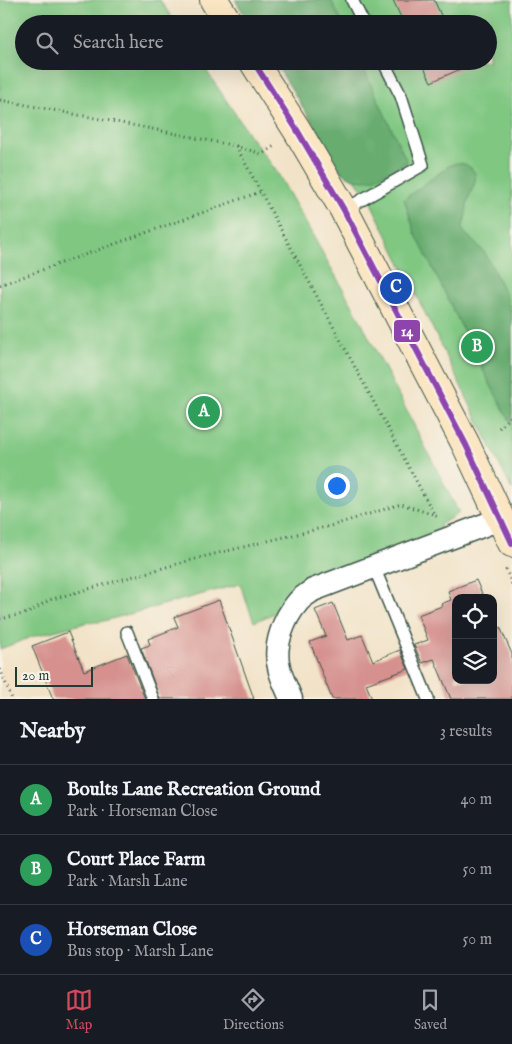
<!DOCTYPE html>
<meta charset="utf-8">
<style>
:root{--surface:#171b24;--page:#242831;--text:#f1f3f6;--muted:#9ea1a6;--line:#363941;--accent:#d1495b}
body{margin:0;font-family:"IM FELL English",serif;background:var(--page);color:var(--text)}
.controls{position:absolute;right:15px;bottom:15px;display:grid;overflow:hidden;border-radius:10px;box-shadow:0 5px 20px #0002}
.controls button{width:45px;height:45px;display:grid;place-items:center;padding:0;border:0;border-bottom:1px solid var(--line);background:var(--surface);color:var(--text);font:25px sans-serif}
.scale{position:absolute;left:15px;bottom:12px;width:78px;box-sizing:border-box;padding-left:5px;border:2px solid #1f3d34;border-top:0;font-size:14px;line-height:18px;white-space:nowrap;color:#1f3d34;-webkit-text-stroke:4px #f7f3e8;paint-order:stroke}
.you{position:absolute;left:336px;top:485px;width:18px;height:18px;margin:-12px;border:4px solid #fff;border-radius:50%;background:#1a73e8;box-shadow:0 0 0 8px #1a73e833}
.badge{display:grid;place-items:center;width:32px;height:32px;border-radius:50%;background:var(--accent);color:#fff;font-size:16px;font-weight:700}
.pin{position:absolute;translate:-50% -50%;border:2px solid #fff;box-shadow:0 1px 5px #0006}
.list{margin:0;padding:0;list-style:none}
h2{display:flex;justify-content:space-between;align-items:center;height:65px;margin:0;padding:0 20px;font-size:21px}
h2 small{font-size:16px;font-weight:400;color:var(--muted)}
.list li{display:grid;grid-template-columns:32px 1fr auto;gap:15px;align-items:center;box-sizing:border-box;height:70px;padding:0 20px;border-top:1px solid var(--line)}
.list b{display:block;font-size:19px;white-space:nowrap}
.list p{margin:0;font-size:16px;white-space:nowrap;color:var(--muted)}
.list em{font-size:16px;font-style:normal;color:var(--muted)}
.icon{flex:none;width:28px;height:28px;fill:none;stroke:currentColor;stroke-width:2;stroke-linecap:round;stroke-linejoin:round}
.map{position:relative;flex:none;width:512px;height:699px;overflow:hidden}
.search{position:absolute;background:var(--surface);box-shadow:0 5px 20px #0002;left:15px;right:15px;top:15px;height:55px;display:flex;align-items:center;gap:12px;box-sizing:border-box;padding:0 18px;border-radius:28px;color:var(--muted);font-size:19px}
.sheet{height:275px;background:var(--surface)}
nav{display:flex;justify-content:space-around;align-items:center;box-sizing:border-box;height:70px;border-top:1px solid var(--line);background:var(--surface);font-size:14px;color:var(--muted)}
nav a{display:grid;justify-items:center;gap:2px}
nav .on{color:var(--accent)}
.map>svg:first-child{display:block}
</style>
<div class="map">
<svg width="512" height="699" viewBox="0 0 512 699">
<rect width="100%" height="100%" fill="#f7f3e8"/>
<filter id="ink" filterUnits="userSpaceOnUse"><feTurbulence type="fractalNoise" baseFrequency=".02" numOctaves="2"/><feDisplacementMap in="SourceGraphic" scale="10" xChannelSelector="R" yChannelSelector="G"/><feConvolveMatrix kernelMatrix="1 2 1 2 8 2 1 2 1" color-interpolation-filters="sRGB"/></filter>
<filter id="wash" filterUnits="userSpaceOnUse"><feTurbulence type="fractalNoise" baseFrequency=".0096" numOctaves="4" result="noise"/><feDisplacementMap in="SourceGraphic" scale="20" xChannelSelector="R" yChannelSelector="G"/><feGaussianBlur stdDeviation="1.12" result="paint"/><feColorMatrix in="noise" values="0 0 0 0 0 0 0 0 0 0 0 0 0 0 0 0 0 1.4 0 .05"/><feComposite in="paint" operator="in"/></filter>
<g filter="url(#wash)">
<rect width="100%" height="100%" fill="#f2e3c8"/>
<!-- green -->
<path fill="#80c782" stroke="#50825b" d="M0,0h160l16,24h-152v37h176l50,75 27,36 79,140 103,201 -19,12 1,5 -152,67 -12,15 -23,10 -14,-38 -140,38h-11l-55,14 -34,13z
M237,0h275v490l-141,-287 -94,-142h211v-37h-235z"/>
<!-- forest -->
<path fill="#68ac70" stroke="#447452" d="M235,0h96l12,24h-93z
M274,61h86l47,101 -31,16 -10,2 -13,-1 -12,-7 -16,-29z
M456,163c6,0 10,1 15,5 11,10 -1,21 -3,33 -2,9 -2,18 -6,27l2,4 21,21 20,40 7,23v109l-23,-43 -74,-149 -11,-34 45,-33z"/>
<g id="blocks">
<!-- building -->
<path fill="#d6918e" d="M393,0h41l11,24h-41z
M421,61h41l3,6 -34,15z
M476,580l8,18h-28v82h37v-60l3,8 4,-1 12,27v45h-61l-17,-40 -12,4 -8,-18 14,-5 -10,-25 24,-9 -1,-2 10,-4 -3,-9z
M219,600l35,99h-94l-19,-51 9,-3 -2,-6 30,-12 -4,-10z
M333,603l15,37 14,-5 11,26 27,-11 8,19 -42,15 6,15h-40l-22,-57 16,-6 -11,-26z
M68,632l16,39 43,-17 18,45h-92l-21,-53z"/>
</g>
</g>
<g filter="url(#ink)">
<use href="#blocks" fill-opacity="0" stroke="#3f564a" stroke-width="1"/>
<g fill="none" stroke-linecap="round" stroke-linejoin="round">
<!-- lane casing -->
<g stroke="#3f564a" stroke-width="14">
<path id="lane" d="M352,0l12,24
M344,210l79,-45 -22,-69 -18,-35
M374,567l54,132
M127,632l26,67"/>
</g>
<!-- street casing -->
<g stroke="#3f564a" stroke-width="25">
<path id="street" d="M291,699c-4,-11 -10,-21 -12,-32 -6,-21 5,-49 19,-65 4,-5 10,-8 15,-12l187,-71"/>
</g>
<!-- secondary casing -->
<g stroke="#3f564a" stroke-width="30">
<path id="secondary" d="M214,0l15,24
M253,61l44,69 47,80 122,235 46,98"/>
</g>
<!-- path -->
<path stroke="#3f564a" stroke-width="3" stroke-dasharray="1 4" stroke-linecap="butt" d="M0,100l137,26 99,20 26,8 14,-9
M236,146l198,368
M0,285l260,-93
M499,428l13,-13
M506,569l6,16
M0,619l28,-6 21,-13 153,-43 132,-32 67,-21 33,11 4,2
M0,669l12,30"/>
<!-- lane -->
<use href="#lane" stroke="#fff" stroke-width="11"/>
<!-- street -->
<use href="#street" stroke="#fff" stroke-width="22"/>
<!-- secondary -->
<use href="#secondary" stroke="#fbe6c4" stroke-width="28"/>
<!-- bus-1 casing -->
<g stroke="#f7f3e8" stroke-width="10">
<path id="bus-1" d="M253,61l44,69 47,80 122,235 46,98"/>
</g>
<!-- bus-1 -->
<use href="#bus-1" stroke="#8e44ad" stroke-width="6"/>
</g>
</g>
<rect stroke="#f7f3e8" stroke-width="2" x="393" y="319" width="28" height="24" rx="5" fill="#8e44ad"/>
<g font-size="14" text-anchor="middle" font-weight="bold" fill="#fff">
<text x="407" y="336">14</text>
</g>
</svg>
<div class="controls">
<button><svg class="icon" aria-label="locate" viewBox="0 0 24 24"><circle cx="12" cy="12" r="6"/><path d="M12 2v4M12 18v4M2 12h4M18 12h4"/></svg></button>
<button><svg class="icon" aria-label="layers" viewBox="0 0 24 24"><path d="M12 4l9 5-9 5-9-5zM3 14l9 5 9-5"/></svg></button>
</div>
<div class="scale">20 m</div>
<div class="you"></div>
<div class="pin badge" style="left:204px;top:412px;background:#2e9e5b">A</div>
<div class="pin badge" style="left:477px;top:347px;background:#2e9e5b">B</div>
<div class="pin badge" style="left:396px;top:288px;background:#1a4fb4">C</div>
<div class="search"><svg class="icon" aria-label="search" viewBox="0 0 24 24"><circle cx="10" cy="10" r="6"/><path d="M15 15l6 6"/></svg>Search here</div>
</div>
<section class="sheet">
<h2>Nearby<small>3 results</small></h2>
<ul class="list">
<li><span class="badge" style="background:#2e9e5b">A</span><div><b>Boults Lane Recreation Ground</b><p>Park · Horseman Close</p></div><em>40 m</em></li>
<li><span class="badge" style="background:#2e9e5b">B</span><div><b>Court Place Farm</b><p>Park · Marsh Lane</p></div><em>50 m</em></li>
<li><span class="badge" style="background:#1a4fb4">C</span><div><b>Horseman Close</b><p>Bus stop · Marsh Lane</p></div><em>50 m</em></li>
</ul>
</section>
<nav>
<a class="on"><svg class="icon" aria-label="map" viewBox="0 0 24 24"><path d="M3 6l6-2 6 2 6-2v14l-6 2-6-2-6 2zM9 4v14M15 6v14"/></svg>Map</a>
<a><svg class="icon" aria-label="directions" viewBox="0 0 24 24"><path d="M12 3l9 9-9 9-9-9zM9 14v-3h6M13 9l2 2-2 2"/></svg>Directions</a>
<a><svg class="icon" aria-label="saved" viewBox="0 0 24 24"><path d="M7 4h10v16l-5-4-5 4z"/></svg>Saved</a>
</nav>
